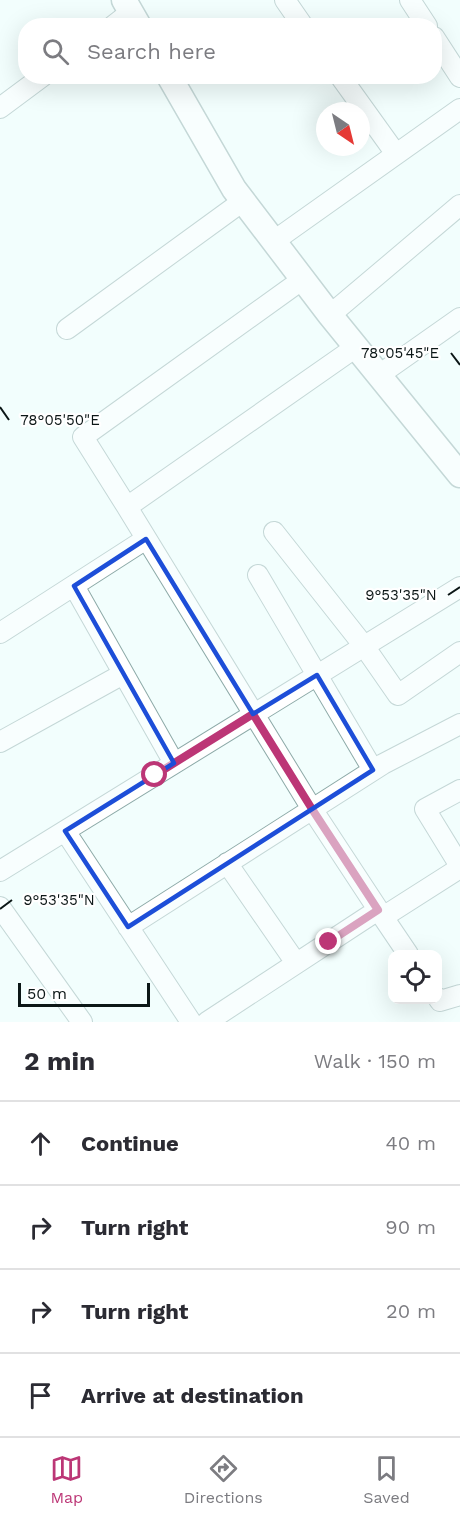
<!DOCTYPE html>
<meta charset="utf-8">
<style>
:root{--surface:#fff;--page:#f7f7f7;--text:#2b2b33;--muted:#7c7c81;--line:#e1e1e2;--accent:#bc3676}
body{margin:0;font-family:"Work Sans",sans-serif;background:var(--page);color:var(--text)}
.controls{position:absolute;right:18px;bottom:18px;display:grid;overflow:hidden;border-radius:12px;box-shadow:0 6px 24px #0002}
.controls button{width:54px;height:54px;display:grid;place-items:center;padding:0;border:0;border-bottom:2px solid var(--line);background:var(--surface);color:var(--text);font:30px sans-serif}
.compass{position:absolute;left:316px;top:102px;width:54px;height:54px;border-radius:50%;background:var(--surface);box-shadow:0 6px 24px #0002;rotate:145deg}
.scale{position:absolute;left:18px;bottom:15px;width:132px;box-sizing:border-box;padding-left:6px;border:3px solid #0c1717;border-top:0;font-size:16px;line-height:21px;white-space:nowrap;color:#0c1717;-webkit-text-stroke:4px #fff;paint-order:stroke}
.stop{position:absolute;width:18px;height:18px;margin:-14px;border:4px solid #bc3676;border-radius:50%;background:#fff}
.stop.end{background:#bc3676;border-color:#fff;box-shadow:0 2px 6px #0008}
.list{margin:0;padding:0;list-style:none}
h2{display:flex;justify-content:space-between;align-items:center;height:78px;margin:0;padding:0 24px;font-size:26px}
h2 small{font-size:20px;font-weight:400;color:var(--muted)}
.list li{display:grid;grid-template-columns:39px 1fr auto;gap:18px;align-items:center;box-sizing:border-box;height:84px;padding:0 24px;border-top:2px solid var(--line)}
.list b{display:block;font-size:22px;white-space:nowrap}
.list em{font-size:20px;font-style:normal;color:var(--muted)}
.icon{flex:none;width:33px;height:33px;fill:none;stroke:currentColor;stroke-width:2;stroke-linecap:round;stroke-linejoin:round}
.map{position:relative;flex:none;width:460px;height:1022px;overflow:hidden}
.search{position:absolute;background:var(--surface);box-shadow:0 6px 24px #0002;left:18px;right:18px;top:18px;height:66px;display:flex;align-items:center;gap:15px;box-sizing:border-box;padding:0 21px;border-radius:24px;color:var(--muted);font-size:22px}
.sheet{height:414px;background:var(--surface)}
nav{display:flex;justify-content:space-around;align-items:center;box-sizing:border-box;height:84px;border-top:2px solid var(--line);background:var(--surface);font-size:16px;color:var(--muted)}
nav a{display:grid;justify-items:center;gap:3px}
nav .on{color:var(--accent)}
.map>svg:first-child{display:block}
</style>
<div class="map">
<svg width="460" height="1022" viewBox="0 0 460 1022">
<rect width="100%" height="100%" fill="#f2fefd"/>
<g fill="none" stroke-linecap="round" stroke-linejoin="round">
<!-- minor casing -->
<g stroke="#8daaa8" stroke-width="22">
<path id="minor" d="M285,0l18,26
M410,0l17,26
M113,26l18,-14
M434,37l26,40
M340,76l56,78
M0,108l43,-32
M274,241l186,-132
M330,315l130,-110
M67,329l176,-128
M356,347l-229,160 185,302 71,108 77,-49
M379,375l81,-57
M127,507l-44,-70 220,-158
M274,532l90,114 34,49 62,-43
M258,575l115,195
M74,586l100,177
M0,633l146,-94
M0,742l123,-68
M460,790l-35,19 35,57
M65,831l126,191
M227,863l69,100
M0,871l460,-284
M0,907l82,115
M383,917l25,37
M128,927l255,-163 77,-40
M438,998l2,3 20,-6
M207,1022l171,-112"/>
</g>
<!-- tertiary casing -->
<g stroke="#8daaa8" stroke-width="27">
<path id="tertiary" d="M124,0l15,26
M169,76l65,113 96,126 130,160"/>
</g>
<!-- minor -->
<use href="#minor" stroke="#fff" stroke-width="20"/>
<!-- tertiary -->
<use href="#tertiary" stroke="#fff" stroke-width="24"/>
</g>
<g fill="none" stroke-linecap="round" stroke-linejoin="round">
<!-- route -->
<path stroke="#bc3676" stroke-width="8" d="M155,775l98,-61 59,95 66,101 -49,32"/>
</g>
<!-- marked area -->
<path d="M0 0H460V1022H0ZM146,539l107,175 64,-39 56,95 -245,157 -63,-96 109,-68 -100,-177z" fill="#f2fefd" fill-opacity=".55" fill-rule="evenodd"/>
<path fill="none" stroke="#1d4ed8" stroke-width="4.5" stroke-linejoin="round" d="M146,539l107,175 64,-39 56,95 -245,157 -63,-96 109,-68 -100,-177z"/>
<!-- ticks -->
<path fill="none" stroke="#0c1717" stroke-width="2" d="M451,353l9,12M0,407l9,13M448,595l12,-8M0,909l12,-9"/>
<g font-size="15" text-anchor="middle" fill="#0c1717" stroke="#fff" stroke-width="4.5" stroke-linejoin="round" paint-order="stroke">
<text x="400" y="358">78°05'45"E</text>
<text x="60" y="425">78°05'50"E</text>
<text x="401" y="600">9°53'35"N</text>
<text x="59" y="905">9°53'35"N</text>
</g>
</svg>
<div class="controls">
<button><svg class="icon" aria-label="locate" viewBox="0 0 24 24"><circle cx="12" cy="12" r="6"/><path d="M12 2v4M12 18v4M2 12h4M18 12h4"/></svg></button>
</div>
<svg class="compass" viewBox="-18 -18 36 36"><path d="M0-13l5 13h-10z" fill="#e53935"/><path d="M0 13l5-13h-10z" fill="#7c7c81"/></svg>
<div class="scale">50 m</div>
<div class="stop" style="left:155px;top:775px"></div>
<div class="stop end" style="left:329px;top:942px"></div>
<div class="search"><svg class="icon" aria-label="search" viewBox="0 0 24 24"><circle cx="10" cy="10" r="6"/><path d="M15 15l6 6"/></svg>Search here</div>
</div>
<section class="sheet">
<h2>2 min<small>Walk · 150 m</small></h2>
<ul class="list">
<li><svg class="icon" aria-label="ahead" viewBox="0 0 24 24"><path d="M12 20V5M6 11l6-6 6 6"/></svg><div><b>Continue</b></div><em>40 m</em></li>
<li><svg class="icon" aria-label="right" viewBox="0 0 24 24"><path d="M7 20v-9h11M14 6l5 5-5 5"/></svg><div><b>Turn right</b></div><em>90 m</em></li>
<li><svg class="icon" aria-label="right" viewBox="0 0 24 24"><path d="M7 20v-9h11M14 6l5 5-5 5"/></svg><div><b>Turn right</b></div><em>20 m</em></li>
<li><svg class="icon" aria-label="arrive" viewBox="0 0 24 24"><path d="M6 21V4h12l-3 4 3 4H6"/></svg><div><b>Arrive at destination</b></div></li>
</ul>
</section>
<nav>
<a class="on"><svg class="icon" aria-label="map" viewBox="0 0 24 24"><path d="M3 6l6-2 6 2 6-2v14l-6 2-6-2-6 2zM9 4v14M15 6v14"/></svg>Map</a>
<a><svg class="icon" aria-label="directions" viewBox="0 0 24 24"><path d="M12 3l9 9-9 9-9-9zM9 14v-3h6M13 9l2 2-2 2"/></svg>Directions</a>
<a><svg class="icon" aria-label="saved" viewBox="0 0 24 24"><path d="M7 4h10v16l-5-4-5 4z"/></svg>Saved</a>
</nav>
